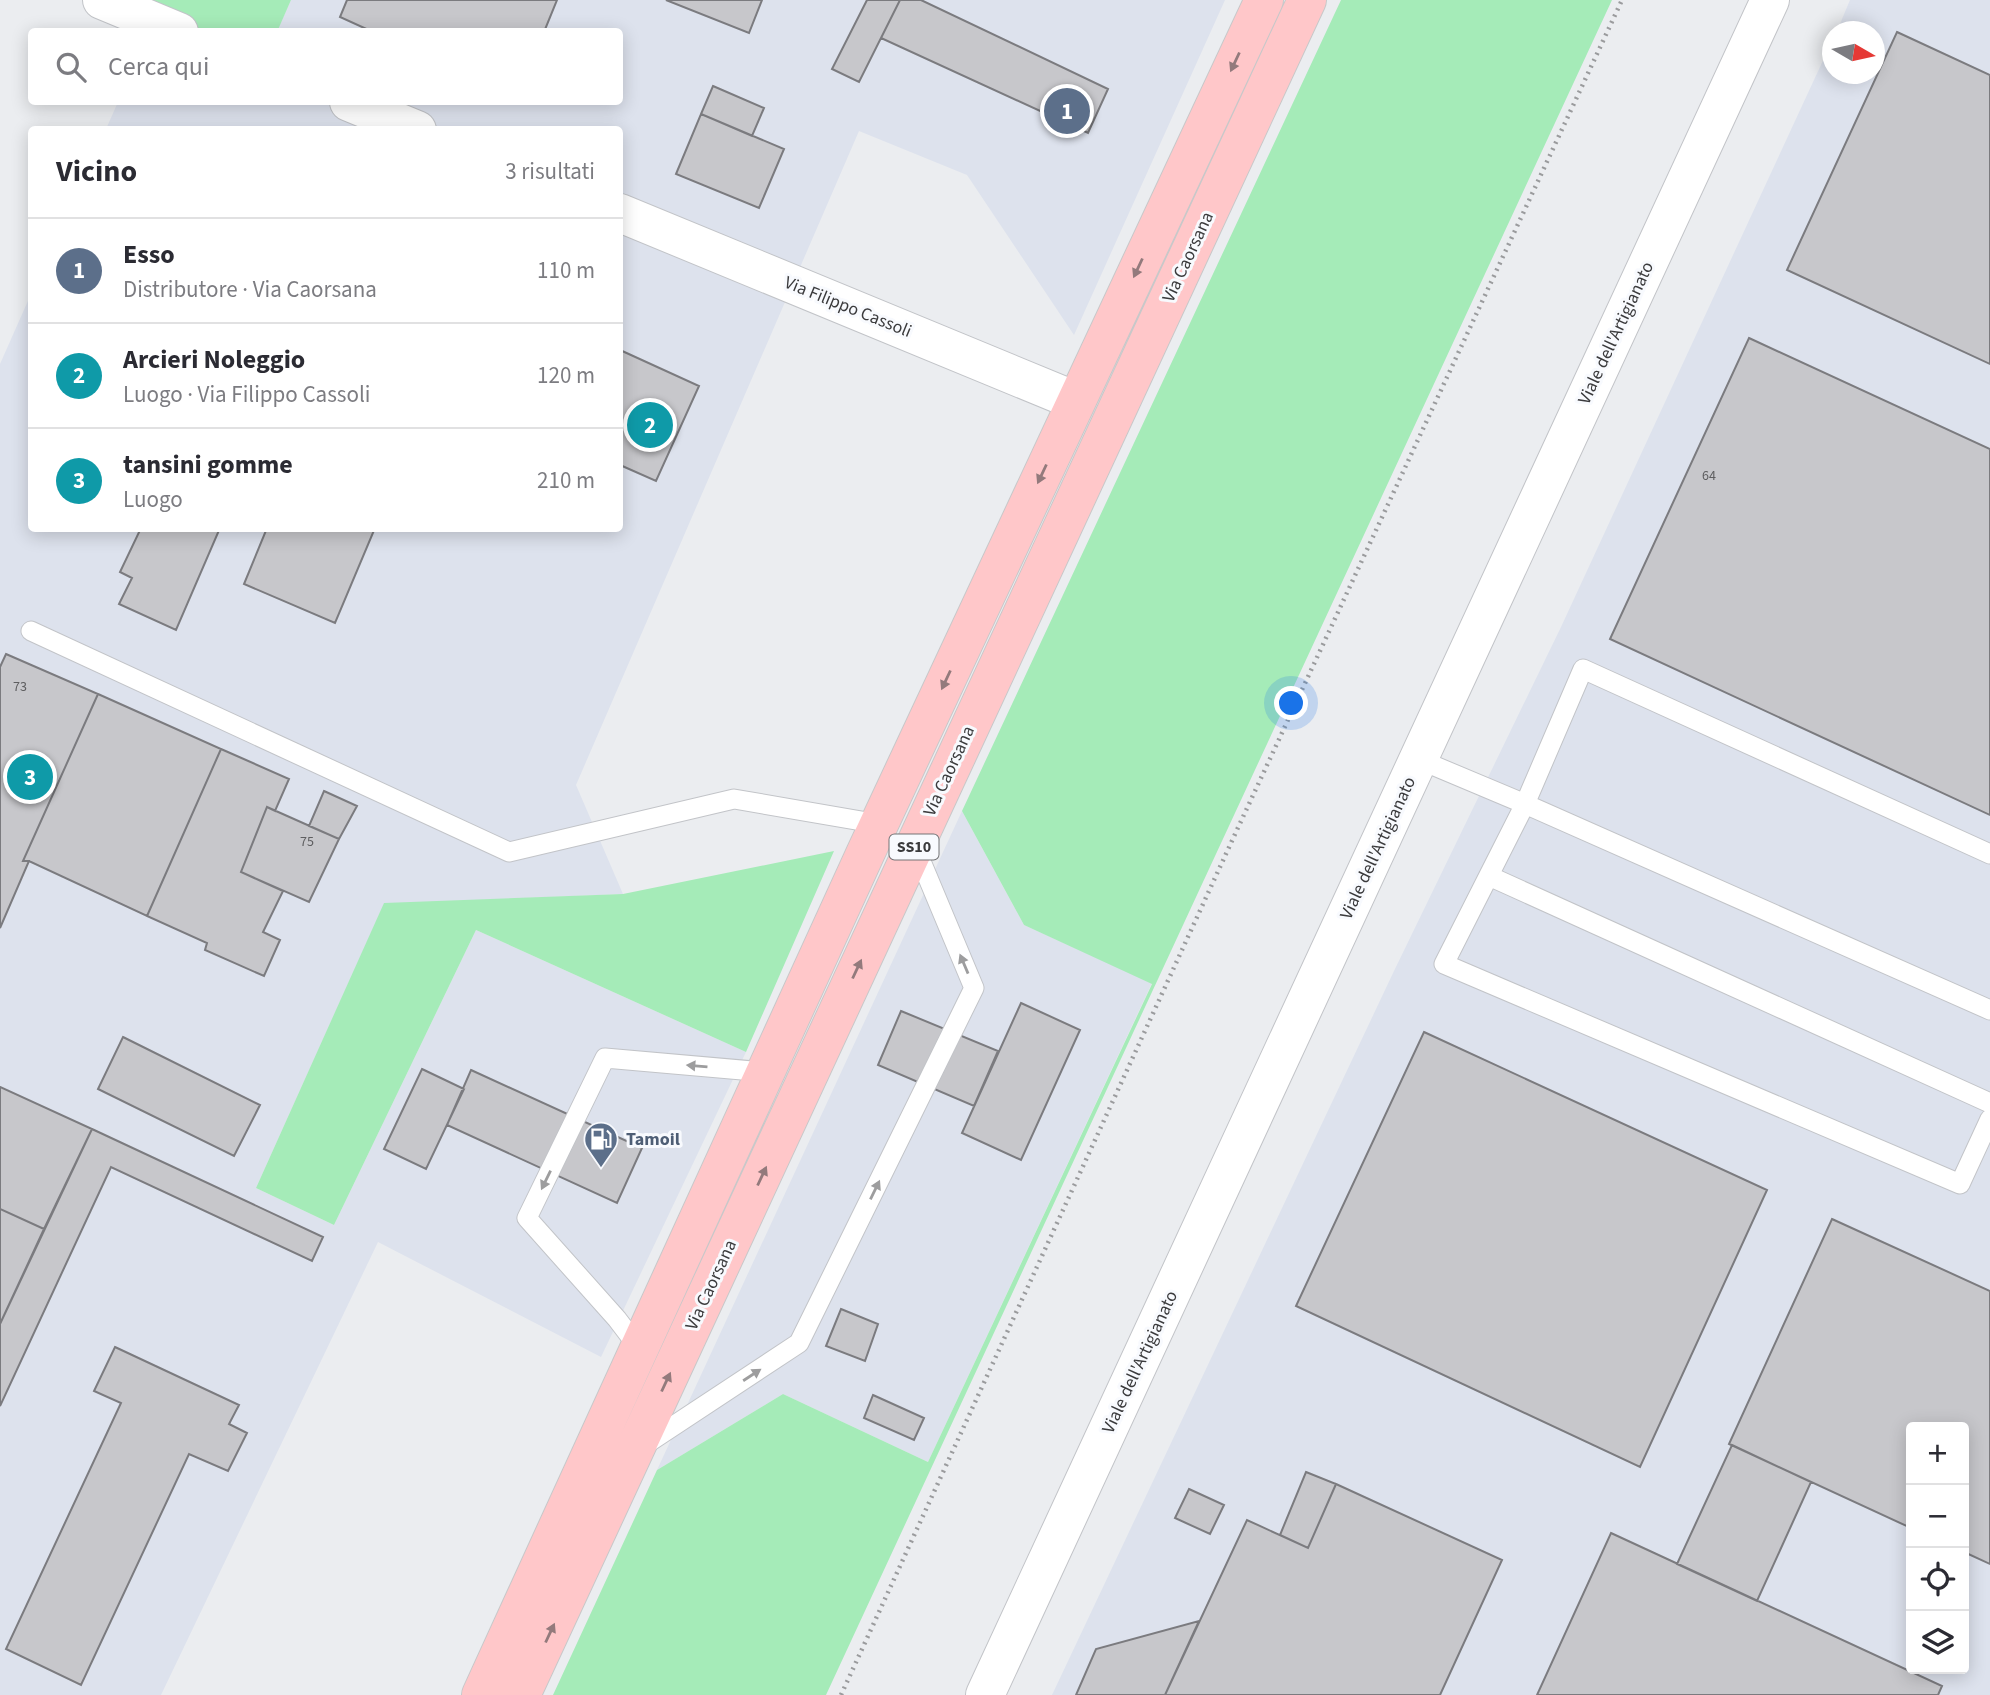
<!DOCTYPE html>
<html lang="it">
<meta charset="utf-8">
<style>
:root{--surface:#fff;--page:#f2f2f3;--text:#2b2b33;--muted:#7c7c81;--line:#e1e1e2;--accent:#d93025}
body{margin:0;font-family:"Source Sans 3",sans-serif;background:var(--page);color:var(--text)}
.controls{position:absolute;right:21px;bottom:21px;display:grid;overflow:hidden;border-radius:7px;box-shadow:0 4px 18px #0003}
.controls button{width:63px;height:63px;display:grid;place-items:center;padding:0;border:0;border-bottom:2px solid var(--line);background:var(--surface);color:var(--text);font:35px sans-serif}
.compass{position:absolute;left:1822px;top:21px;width:63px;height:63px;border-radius:50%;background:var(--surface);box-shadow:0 4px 18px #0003;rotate:99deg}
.you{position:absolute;left:1292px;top:704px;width:24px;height:24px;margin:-18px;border:5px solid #fff;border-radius:50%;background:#1a73e8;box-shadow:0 0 0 10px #1a73e833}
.badge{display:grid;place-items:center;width:46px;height:46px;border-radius:50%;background:var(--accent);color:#fff;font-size:23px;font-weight:700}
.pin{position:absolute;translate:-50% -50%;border:4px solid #fff;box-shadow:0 2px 7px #0006}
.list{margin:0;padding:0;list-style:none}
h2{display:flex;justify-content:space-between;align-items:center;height:91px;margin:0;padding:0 28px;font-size:30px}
h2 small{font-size:23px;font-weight:400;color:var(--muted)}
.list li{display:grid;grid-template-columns:46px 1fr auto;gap:21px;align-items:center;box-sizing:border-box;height:105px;padding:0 28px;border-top:2px solid var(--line)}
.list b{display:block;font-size:26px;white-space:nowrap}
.list p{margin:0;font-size:23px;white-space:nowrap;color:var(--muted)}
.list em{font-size:23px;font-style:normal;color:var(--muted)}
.icon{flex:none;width:38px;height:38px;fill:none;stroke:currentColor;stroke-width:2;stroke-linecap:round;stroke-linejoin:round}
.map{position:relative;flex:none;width:1990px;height:1695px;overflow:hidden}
.search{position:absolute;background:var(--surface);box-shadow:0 4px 18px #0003;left:28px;top:28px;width:595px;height:77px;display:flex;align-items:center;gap:18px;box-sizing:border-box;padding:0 24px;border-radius:7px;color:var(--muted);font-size:26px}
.panel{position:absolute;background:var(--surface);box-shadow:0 4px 18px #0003;left:28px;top:126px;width:595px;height:406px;border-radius:7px}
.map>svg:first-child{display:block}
</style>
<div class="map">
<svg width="1990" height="1695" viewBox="0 0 1990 1695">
<rect width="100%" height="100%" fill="#ebedf0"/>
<!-- built -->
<path fill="#dde2ed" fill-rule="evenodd" d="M291,0h934l-151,335 -107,-160 -108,-44 -283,654 47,109 -239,10 -128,284 78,37 142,-295 270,122 -145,305 -223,-115 -217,453h-161v-1331l31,-70 1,234h588v-398l-514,-1 12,-27h502v-70l-343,-1z
M1850,0h140v1695h-938l342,-724 167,-344 271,-586v33h42v-42l-37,-1zM1911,1427h53v242h-53z
M962,811l62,114 128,58 -224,479 -145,-68 -126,76z"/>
<!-- green -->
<path fill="#a5ebb8" d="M106,0h185l-14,32 -96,-1z
M1341,0h271l-786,1695h-273l104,-225 126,-76 145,68 224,-478 -128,-59 -62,-114z
M834,851l-88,201 -270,-122 -142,295 -78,-37 128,-285 239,-9z"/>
<!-- building -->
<path fill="#c7c7cb" stroke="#7b7b7f" stroke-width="2" d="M347,0h210l-13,32h-171l-33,-15z
M666,0h96l-13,33z
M867,0h33l-41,82 -27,-13z
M900,0h21l187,89 -20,44 -207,-95z
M1897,32l93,43v289l-203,-94z
M713,86l51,22 -12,28 -51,-22z
M701,114l83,35 -25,59 -83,-34z
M1749,338l241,111v366l-380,-176z
M620,350l79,36 -43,95 -36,-16z
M141,528h79l-44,102 -57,-26 13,-26 -12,-6z
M267,528h108l-40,95 -91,-39z
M6,654l92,40 -75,167h6l-29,67v-261z
M98,694l123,55 -74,167 -118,-55h-6z
M221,749l68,30 -14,32 -8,-4 -26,65 42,19 -20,41 17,8 -16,36 -59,-26 2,-7 -60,-27z
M324,791l33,15 -18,33 -30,-13z
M267,807l72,32 -30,63 -68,-30z
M1021,1003l59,27 -59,130 -59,-27z
M901,1011l97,40 -24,55 -96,-41z
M1424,1032l343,158 -127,277 -344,-161z
M123,1037l137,68 -26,51 -136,-67z
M422,1069l42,20 -38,80 -42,-20z
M471,1070l171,78 -25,55 -170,-78z
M0,1087l92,42 -48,100 -44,-20z
M92,1129l231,108 -11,24 -201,-94 -111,239v-82z
M0,1209l44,20 -44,95z
M1832,1219l158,72v273l-26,-12v-125h-53v101l-182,-84z
M841,1309l37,15 -13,37 -39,-15z
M115,1347l124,58 -10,19 18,9 -19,38 -39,-17 -108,231 -75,-36 115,-246 -27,-12z
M873,1395l51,23 -10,22 -50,-22z
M1732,1445l79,37 -54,119 -80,-37z
M1306,1472l30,12 -28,64 -28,-13z
M1336,1484l166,76 -62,135h-275l82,-175 61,28z
M1189,1489l35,16 -14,29 -35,-16z
M1611,1533l331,153 -4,9h-401z
M1199,1621l-34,74h-89l20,-46z"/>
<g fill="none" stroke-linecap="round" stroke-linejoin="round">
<!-- service casing -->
<g stroke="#c2c4c8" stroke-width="21">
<path id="service" d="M31,631l478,221 225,-53 145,25
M1418,759l107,45 465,206
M1990,854l-407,-185 -58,135 -81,160 516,220 30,-65
M1489,876l501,227
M639,1348l-22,-29 -90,-101 78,-160 160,14
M643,1446l156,-103 175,-355 -59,-141"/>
</g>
<!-- minor casing -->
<g stroke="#c2c4c8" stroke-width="40">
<path id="minor" d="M102,0l77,32
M349,102l68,28
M620,213l456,188
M985,1695l785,-1695"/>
</g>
<!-- primary casing -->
<g stroke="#c8c8c9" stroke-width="40">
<path id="primary" d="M481,1695l385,-843 398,-852
M521,1695l786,-1695"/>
</g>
<!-- path -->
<path stroke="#9a9b9d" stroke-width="4.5" stroke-dasharray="2 5" stroke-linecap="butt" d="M841,1695l395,-863 386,-832"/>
<!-- service -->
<use href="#service" stroke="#fff" stroke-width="19"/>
<!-- minor -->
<use href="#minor" stroke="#fff" stroke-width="38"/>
<!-- primary -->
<use href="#primary" stroke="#ffc7c9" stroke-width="38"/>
</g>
<!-- one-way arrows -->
<defs><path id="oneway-solid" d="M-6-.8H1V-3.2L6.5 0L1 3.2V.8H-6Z" transform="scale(1.75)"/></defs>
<g fill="#937a7c">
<use href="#oneway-solid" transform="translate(1235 62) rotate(115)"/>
<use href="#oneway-solid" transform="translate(1138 268) rotate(115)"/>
<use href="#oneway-solid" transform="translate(1042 474) rotate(115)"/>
<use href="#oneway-solid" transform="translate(946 680) rotate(115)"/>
<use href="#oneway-solid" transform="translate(857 969) rotate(-65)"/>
<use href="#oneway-solid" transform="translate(762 1176) rotate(-65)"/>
<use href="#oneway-solid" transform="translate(666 1382) rotate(-65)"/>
<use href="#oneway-solid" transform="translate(550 1633) rotate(-65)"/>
</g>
<g fill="#9d9d9e">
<use href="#oneway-solid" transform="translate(964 964) rotate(-113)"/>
<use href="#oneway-solid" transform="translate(697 1066) rotate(-175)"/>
<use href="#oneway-solid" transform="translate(546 1180) rotate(116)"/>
<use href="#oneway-solid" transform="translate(875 1190) rotate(-64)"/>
<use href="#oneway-solid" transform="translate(752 1375) rotate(-33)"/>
</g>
<!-- icons -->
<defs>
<g id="fuel-pin" transform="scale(1.75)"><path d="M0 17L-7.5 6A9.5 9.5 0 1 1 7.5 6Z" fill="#5c6f8a" stroke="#f8fafe"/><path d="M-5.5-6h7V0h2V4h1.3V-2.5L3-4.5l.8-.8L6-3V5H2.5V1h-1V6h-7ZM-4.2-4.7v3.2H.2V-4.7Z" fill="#fff"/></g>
</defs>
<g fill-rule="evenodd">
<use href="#fuel-pin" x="601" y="1139"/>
</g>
<g text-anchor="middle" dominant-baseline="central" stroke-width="6" stroke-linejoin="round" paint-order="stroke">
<!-- number labels -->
<g font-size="14" fill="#5e5e60">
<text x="1709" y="476">64</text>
<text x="20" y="687">73</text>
<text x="307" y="842">75</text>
</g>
<!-- shield labels -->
<rect fill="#f8fafe" stroke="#747477" stroke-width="2" x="889.5" y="834.5" width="49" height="25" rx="5"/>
<g font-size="16" font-weight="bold" fill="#3b3b3d">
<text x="914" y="847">SS10</text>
</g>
<!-- street labels -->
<g font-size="18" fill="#3b3b3d" stroke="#f8fafe">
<text transform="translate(1188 257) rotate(-65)">Via Caorsana</text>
<text transform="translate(848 307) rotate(22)">Via Filippo Cassoli</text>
<text transform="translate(1616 333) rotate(-65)">Viale dell'Artigianato</text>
<text transform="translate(949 771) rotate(-65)">Via Caorsana</text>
<text transform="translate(1378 848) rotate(-65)">Viale dell'Artigianato</text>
<text transform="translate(711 1285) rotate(-65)">Via Caorsana</text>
<text transform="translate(1140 1362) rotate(-65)">Viale dell'Artigianato</text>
</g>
<!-- service labels -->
<g font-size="18" font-weight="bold" fill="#4e5e75" stroke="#f8fafe" text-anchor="start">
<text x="626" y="1139">Tamoil</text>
</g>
</g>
</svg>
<div class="controls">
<button>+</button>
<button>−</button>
<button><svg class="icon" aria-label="locate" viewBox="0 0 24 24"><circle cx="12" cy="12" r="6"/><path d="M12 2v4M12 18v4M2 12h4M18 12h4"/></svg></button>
<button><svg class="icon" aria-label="layers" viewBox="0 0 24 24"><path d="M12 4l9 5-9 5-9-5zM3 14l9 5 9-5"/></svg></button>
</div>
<svg class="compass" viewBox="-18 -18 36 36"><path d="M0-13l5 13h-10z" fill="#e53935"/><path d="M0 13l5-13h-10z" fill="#7c7c81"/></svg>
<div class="you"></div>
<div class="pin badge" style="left:1067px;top:111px;background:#5c6f8a">1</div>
<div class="pin badge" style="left:650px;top:425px;background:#0f9aa8">2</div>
<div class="pin badge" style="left:30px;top:777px;background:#0f9aa8">3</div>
<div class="search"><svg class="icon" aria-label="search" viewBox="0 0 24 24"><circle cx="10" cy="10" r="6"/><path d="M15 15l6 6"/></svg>Cerca qui</div>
<section class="panel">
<h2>Vicino<small>3 risultati</small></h2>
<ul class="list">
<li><span class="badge" style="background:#5c6f8a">1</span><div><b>Esso</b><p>Distributore · Via Caorsana</p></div><em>110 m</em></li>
<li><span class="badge" style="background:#0f9aa8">2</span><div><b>Arcieri Noleggio</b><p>Luogo · Via Filippo Cassoli</p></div><em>120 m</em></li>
<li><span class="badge" style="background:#0f9aa8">3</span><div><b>tansini gomme</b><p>Luogo</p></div><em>210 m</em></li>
</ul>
</section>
</div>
